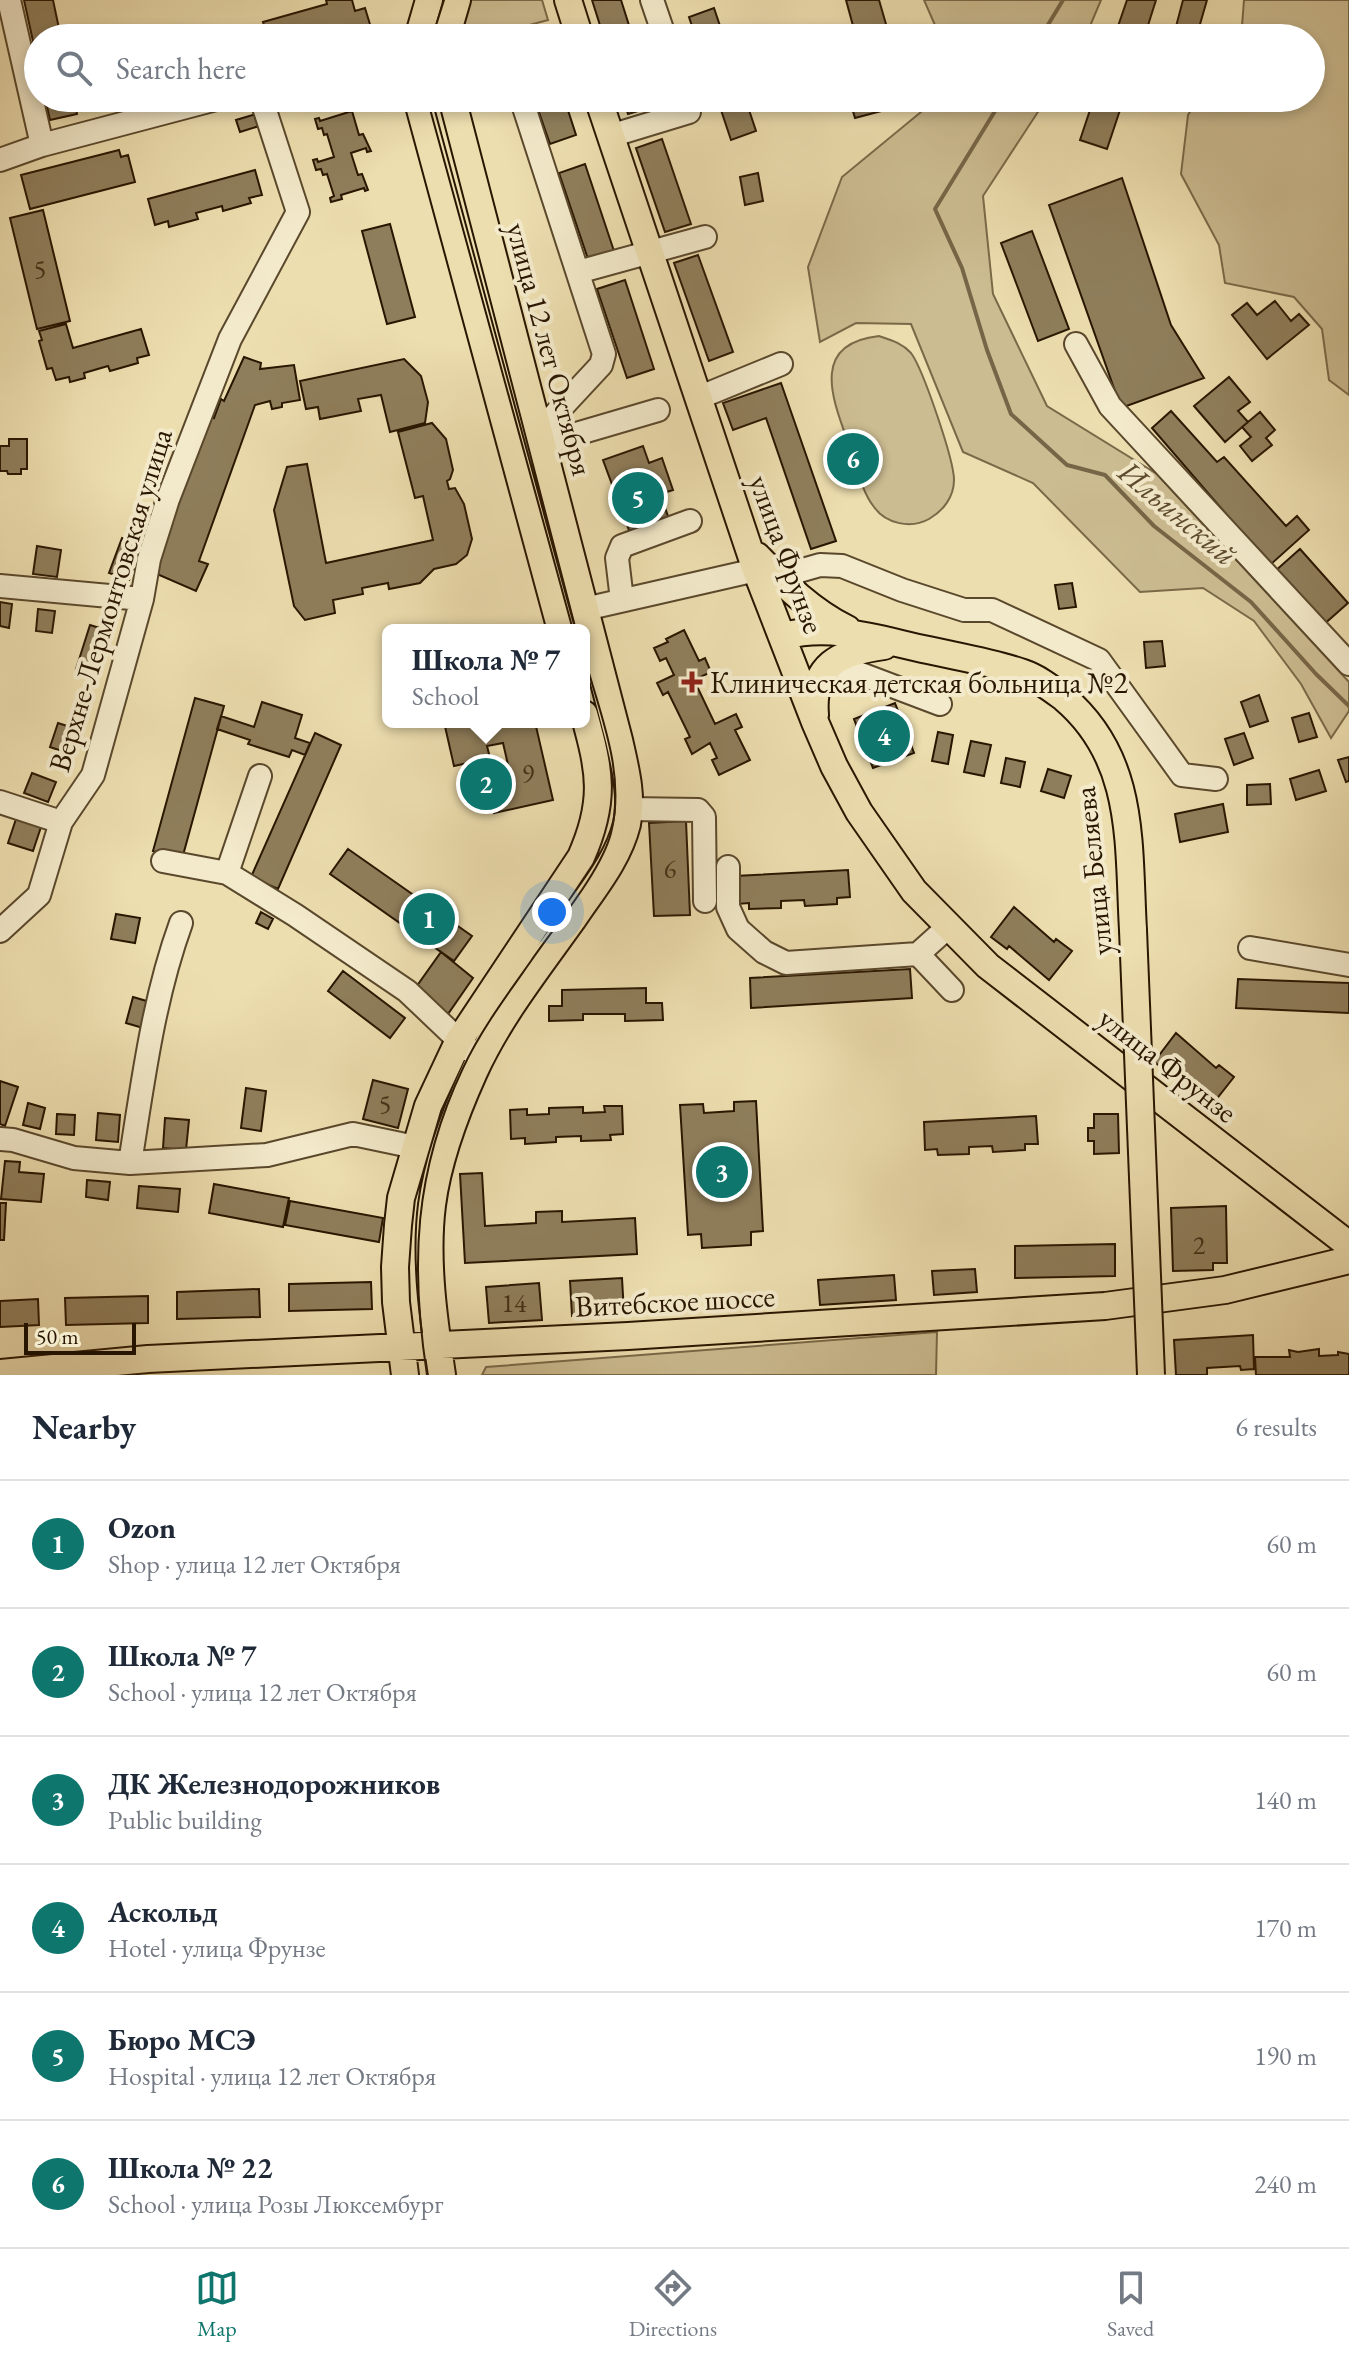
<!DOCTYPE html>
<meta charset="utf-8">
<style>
:root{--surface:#fff;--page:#f6f6f7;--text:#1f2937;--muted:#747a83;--line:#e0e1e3;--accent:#0f766e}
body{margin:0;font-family:"EB Garamond",serif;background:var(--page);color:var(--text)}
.scale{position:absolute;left:24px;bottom:20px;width:112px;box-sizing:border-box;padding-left:8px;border:4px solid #291600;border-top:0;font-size:22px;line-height:28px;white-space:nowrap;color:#291600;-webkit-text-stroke:6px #f3eacb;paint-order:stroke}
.you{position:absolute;left:552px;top:912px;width:28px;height:28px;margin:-20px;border:6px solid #fff;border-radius:50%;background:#1a73e8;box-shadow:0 0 0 12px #1a73e833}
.badge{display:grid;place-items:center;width:52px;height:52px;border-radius:50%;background:var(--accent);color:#fff;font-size:26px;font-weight:700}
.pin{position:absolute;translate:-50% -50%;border:4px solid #fff;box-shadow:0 2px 8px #0006}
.popup{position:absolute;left:382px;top:624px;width:208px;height:104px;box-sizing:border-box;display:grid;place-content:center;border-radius:12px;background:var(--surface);filter:drop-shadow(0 2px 6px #0005);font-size:26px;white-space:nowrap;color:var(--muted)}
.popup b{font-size:30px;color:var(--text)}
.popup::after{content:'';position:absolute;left:50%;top:100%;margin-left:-16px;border:16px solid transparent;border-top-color:var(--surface)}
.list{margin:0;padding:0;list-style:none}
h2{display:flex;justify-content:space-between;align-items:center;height:104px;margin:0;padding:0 32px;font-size:34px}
h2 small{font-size:26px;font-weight:400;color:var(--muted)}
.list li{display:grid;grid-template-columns:52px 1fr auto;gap:24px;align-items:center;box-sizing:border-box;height:128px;padding:0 32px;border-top:2px solid var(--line)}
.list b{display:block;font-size:30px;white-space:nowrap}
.list p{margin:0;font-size:26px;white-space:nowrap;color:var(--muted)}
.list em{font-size:26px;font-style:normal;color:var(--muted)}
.icon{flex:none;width:44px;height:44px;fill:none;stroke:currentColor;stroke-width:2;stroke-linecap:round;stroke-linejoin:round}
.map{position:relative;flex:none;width:1349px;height:1375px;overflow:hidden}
.search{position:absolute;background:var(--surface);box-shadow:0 4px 12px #0003;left:24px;right:24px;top:24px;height:88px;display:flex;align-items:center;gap:20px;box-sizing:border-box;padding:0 28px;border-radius:44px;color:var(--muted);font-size:30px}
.sheet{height:872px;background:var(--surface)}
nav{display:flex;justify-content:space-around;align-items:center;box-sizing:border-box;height:112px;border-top:2px solid var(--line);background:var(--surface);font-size:22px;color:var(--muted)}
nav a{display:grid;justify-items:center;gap:4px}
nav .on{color:var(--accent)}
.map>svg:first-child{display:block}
</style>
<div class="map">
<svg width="1349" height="1375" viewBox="0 0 1349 1375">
<rect width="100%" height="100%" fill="#eddeaf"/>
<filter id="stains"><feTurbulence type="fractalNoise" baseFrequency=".0025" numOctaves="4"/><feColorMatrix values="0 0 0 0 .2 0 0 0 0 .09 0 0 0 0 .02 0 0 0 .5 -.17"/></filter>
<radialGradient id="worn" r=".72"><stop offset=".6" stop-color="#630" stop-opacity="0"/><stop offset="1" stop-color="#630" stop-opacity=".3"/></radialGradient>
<!-- green -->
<path fill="#ccbc91" stroke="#7a6948" stroke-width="2" d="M456,0h86l6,20 -67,18h-41z
M924,0h177l-16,38h-148l1,-6z
M1244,0h105v395l-20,-15 -7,-51 -28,-32 -69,-14 -6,-38 -38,-71 7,-59 10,-17h113v-60h-76l7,-12z
M924,98h123l-64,98 10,98 54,112 110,68 192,208v29l-18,27 -30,-54 -47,-63 -51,-33 -63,4 -107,-109 -70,-31 -52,-128 -55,-1 -36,19 -12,-75 34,-90 79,-65z
M879,336c12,4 23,7 32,17 12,16 43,107 43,127 0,17 -11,31 -25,39 -18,10 -43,5 -55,-12 -12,-15 -17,-39 -23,-57 -16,-45 -45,-106 28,-114z
M937,1332l-1,43h-454l4,-8z"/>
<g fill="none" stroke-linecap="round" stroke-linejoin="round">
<!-- stream -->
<path stroke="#766546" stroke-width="4" d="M1040,38l23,-38
M1003,98l-68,111 27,59 25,82 24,64 56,51 38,10 49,51 97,76 65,72 33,32"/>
</g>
<!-- building -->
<path fill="#8f7e5b" stroke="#291600" stroke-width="2" d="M24,0h29l8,38h-23v26z
M326,0h26l3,11 10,-3 7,23 -27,7h-77l-5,-16 64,-18z
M592,0h29l12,38h-29z
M846,0h33l11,38h-28l-2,-6 -5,1z
M1127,0h29l-12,38h-30z
M1183,0h24l-11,38h-23z
M714,8l10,30h-28l-7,-21z
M45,98h29l3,16 -27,6z
M534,98h30l12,37 -26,9z
M623,98h30l2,8 -27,8z
M717,98h28l11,33 -25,9z
M849,98h32l4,12 -30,8z
M1094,98h30l-17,51 -27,-9z
M352,111l7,24 4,-1 8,17 -4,1 -1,-4 -15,5 7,22 4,-1 6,16 -3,1 -1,-3 -23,7 1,4 -11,3 -1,-4 4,-2 -7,-22 -4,1 -2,-6 -5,1 -3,-10 4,-1 1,3 16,-5 -7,-23 -3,1 -2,-7 -4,1 -3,-10 4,-1 1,3z
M256,114l3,12 -19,6 -4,-12z
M662,139l29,85 -26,8 -29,-84z
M119,150l2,7 7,-2 7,27 -105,27 -9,-34z
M585,164l29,87 -26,8 -29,-86z
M255,170l7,25 -13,3 2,5 -28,8 -1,-5 -26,7 2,6 -29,8 -1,-6 -13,4 -7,-26z
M758,173l5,28 -18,4 -5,-28z
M1122,178l49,147 33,53 -83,30 -72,-203z
M43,210l27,111 -33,8 -27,-111z
M390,224l25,93 -28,7 -25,-93z
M1032,231l37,98 -31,12 -37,-98z
M698,255l35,97 -24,9 -35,-98z
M625,280l29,89 -27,9 -30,-89z
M1275,301l16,20 8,-7 10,11 -42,34 -35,-44 15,-12 10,12z
M66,324l7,24 68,-19 8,26 -12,3 1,5 -28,8 -2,-5 -24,7 1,5 -15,4 -1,-5 -13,3 -4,-12 -5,1 -8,-28 3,-1 -3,-9z
M244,357l17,6 -1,6 34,-4 6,35 -18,3v4l-10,2 -2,-8 -15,4 -56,156 9,3 -12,27 -46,-20 60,-155 4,2 7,-19 3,2z
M404,359l17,17 7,26 -3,21 -35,9 -9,-37 -23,4 3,12 -41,8 -2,-12 -12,2 -6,-28z
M1229,377l21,25 -12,9 10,11 -23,20 -31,-36z
M781,383l55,158 -25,8 -45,-131 -33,12 -10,-27z
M1171,411l46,51 7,-5 62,69 11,-10 12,14 -39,35 -118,-137z
M1260,412l15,18 -9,8 6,7 -20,16 -12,-15 11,-9 -9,-10z
M432,423l14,16 7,31 -3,9 -3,2 2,8 6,-1 9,16 8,35 -5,16 -11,9 -22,5 -14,14 -31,6 -1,-6 -26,5 1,6 -30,6 2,13 -30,7 -11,-14 -20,-96 13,-43 20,-3 19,99 107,-23 -10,-44 -8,2 -17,-66z
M9,439h18v30h-6v5h-13l-1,-3h-7v-25h9z
M643,446l6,17 13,-5 11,32 -13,4 9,25 -39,14 -27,-73z
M122,538l20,8 -13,34 -20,-7z
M37,546l24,4 -4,27 -24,-3z
M1300,549l48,54 -26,23 -48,-54z
M1072,583l4,24 -17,2 -4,-24z
M0,602l12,2 -3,24 -9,-2z
M38,609l17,2 -3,22 -16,-2z
M90,625l19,6 -15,44 -18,-6z
M684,630l15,31 6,-3 6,14 -17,8 21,44 21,-10 6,13 -7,3 15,30 -31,15 -7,-15 5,-2 -7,-15 -18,11 -7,-15 5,-2 -22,-45 -5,3 -6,-12 17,-8 -8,-17 -6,3 -6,-13 14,-6 -2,-3z
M1162,641l3,25 -19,2 -2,-26z
M1259,695l9,26 -18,6 -9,-25z
M195,698l29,8 -42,153 -29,-8z
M262,702l40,13 -7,23 15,5 -5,12 -13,-5 -3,7 -41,-13 2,-4 -33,-11 4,-13 33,11z
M895,703l19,50 -41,15 -19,-49z
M1309,713l8,24 -18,5 -7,-24z
M444,722h31v2l60,-2 18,78 -59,13 -6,-25 24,-6 -9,-39 -16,3 3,12 -36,8z
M58,723l18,6 -8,24 -18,-6z
M938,732l15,3 -5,29 -16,-3z
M315,733l26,12 -63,144 -27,-12z
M1244,733l9,25 -19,7 -9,-26z
M971,741l20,4 -7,31 -20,-4z
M1349,757v24l-3,1 -8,-22z
M1006,758l19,4 -5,25 -19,-4z
M1048,769l23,7 -7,22 -23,-7z
M1319,770l7,21 -30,9 -6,-21z
M32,773l24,9 -8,20 -24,-9z
M1270,784l1,20 -24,1v-20z
M1223,804l5,28 -48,10 -5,-28z
M16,819l25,8 -8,24 -25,-8z
M686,821l4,94 -36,1 -5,-93z
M348,849l124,87 -18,25 -124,-87z
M848,870l2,27 -13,1v6l-32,2 -1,-6 -23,1v7l-32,1v-6l-12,1 -2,-28z
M1014,907l40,35 2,-3 16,12 -23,29 -40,-34 -2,3 -16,-12z
M261,912l12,7 -5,10 -12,-6z
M116,914l24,4 -5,25 -24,-4z
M441,952l32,26 -25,36 -34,-24z
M910,969l2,29 -161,10 -1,-30z
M343,971l62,47 -15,20 -62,-47z
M1238,979l111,4v30l-113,-5z
M646,988v15h16l1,17 -38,1v-7h-42v6l-34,1v-15h13v-16z
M133,997l17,5 -7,26 -17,-5z
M1176,1033l40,35 3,-3 15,12 -23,29 -14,-11 2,-2 -45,-31z
M373,1080l35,9 -10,39 -35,-9z
M0,1081l18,6 -13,39 -5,-2z
M246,1088l20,3 -5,40 -20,-3z
M756,1101l7,130 -12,1v13l-49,3 -1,-14 -13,1 -8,-130 23,-1 1,9 30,-2v-9z
M28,1103l17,5 -5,21 -17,-4z
M604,1106h18l1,28 -13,1 1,5 -30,1v-5l-25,1v5l-31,2v-6l-14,1 -1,-29 17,-1v6l22,-1v-6l34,-1v6l22,-1z
M98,1113l22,2 -2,27 -22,-2z
M57,1114l18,1 -1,20 -18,-1z
M1094,1114h24l1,39 -25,1v-13h-6v-13h6z
M1036,1116l2,28h-13v6l-32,2 -1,-6 -23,1v7l-31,1 -1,-6 -12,1 -1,-28z
M165,1118l24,2 -3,30 -23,-2z
M5,1161l15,1 -1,10 25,2 -3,28 -40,-3z
M482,1173l3,53 51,-3v-11l26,-1v11l73,-4 2,36 -172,9 -5,-89z
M87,1180l23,2 -2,18 -22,-3z
M214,1184l75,14 -6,29 -74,-14z
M139,1186l41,3 -2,23 -41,-4z
M290,1201l93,17 -4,24 -94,-17z
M0,1203h6l-2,37h-4z
M1226,1206l1,57h-14v7l-40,1 -2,-63z
M1115,1244v32l-100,2v-32z
M975,1269l2,23 -43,3 -2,-24z
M894,1275l2,25 -76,5 -2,-25z
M622,1278l2,35 -52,3 -2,-35z
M371,1282l1,27 -83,2v-27z
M539,1283l3,37 -53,3 -3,-36z
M259,1289l1,28 -83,2v-27z
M148,1296v27l-82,2 -1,-27z
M38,1299l1,26 -39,2v-26z
M1253,1335l1,34 -13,1 -1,-4 -33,2v7h-31l-2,-35z
M1319,1349v7l19,-1v-3l11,2v21h-93l-1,-18h35l-1,-7 9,2z"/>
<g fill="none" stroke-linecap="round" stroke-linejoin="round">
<!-- minor casing -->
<g stroke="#5a482c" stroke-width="26">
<path id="minor" d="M9,0l33,145
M652,0l13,38
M521,98l83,256 -3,11 -53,57 -11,2
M610,136l79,-24 -5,-14
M0,160l42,-15 178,-47
M578,272l127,-35
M1076,344l34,62 239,258
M698,398l83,-34
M542,444l116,-34
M778,577l42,-12 22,1 60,24 62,20h28l107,50 83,115 34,4
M0,586l142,13
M622,600l-5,-42 5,-12 68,-25
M585,609l171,-39
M835,660l2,5 103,39
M0,802l61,20
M629,809l69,1 6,7 1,84
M163,861l64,12 68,42 112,76 62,59
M728,867v40l10,22 26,23 22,11 132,-9 29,-26
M227,873l33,-97
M0,931l39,-36 22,-73 32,-47 49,-176 7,-40 19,-60 62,-160 68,-127 -37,-114
M1250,948l99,17
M918,954l34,36
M0,1139l13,1 61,18 56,5 137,-8 86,-21 62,13
M130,1163c13,-81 23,-163 51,-240"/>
</g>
<!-- major casing -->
<g stroke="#291600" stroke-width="30">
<path id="major" d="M568,0l12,38
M418,38l11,-38
M446,38l11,-38
M417,98l144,532
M598,98l158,472 59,152 19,44 25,46 55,79 74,75 361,279
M757,556c28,29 54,55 90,73
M784,636c48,-13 96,4 144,14 31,7 64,12 95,23 15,5 29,16 41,25 72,61 64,146 69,232
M815,715c-4,-50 24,-63 69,-69
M0,1373l148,-14 480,-23 477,-30 120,-16 124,-30
M405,1375l-9,-73 -1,-35 3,-42 3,-27 27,-92 30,-64 123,-185c25,-56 19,-86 3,-143
M442,1375c-8,-54 -17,-115 -10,-170 6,-46 23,-91 42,-133 25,-55 64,-104 99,-153 20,-30 45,-59 54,-95 6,-28 -2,-57 -8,-84l-167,-642"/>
</g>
<!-- minor -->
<use href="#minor" stroke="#f3eacb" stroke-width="22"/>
<!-- major -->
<use href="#major" stroke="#eddeaf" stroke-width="26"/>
<!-- tram -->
<path stroke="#291600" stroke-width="2" d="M432,38l12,-38
M427,98l146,532
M427,1375c-17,-111 -13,-204 36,-307 18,-38 44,-73 68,-107 23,-34 70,-89 80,-128 15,-60 -11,-119 -27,-177"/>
<!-- major-bridge casing -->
<g stroke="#291600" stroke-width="30" stroke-linecap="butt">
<path id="major-bridge" d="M1133,930l18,445"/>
</g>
<!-- major-bridge -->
<use href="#major-bridge" stroke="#eddeaf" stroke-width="26"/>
</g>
<!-- markers -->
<path fill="#8f2418" stroke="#f3eacb" stroke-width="3" d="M688 670h8v8h8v8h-8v8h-8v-8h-8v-8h8z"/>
<g text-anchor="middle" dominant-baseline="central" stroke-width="8" stroke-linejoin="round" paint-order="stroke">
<!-- number labels -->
<g font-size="26" fill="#423017">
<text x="40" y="269">5</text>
<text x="528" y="774">9</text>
<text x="670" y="869">6</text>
<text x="385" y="1104">5</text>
<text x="1199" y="1245">2</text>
<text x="514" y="1303">14</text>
</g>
<!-- street labels -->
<g font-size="30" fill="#291600" stroke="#f3eacb">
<text transform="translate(550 349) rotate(75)">улица 12 лет Октября</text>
<text transform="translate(787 554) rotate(70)">улица Фрунзе</text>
<text transform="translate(110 600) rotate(-73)">Верхне-Лермонтовская улица</text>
<text transform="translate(1093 871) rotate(-96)">улица Беляева</text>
<text transform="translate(1168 1065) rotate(38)">улица Фрунзе</text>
<text transform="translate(675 1301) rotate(-3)">Витебское шоссе</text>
</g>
<!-- poi labels -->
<g font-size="30" fill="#291600" stroke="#f3eacb" text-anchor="start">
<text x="710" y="682">Клиническая детская больница №2</text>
</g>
<!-- water labels -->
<g font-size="32" font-style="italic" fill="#5d4b2e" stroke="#f3eacb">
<text transform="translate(1178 513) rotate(40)">Ильинский</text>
</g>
</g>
<rect width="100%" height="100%" filter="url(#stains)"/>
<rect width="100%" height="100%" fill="url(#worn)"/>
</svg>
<div class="scale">50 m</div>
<div class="you"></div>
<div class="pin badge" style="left:429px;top:919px">1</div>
<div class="pin badge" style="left:486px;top:784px">2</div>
<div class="popup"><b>Школа № 7</b>School</div>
<div class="pin badge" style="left:722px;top:1172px">3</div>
<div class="pin badge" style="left:884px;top:736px">4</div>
<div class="pin badge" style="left:638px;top:498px">5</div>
<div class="pin badge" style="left:853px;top:459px">6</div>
<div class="search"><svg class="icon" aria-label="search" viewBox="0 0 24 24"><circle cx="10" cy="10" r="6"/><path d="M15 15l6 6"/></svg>Search here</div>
</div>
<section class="sheet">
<h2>Nearby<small>6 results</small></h2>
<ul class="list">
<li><span class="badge">1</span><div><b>Ozon</b><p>Shop · улица 12 лет Октября</p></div><em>60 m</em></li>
<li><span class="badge">2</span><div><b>Школа № 7</b><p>School · улица 12 лет Октября</p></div><em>60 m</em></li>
<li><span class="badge">3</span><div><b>ДК Железнодорожников</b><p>Public building</p></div><em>140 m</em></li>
<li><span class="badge">4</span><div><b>Аскольд</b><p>Hotel · улица Фрунзе</p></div><em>170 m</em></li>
<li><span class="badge">5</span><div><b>Бюро МСЭ</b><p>Hospital · улица 12 лет Октября</p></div><em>190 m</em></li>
<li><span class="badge">6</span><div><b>Школа № 22</b><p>School · улица Розы Люксембург</p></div><em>240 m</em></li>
</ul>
</section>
<nav>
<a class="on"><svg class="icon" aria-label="map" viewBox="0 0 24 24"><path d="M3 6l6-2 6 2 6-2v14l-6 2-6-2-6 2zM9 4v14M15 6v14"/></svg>Map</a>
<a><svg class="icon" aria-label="directions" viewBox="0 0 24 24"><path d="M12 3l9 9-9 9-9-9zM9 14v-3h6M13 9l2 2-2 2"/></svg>Directions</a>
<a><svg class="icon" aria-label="saved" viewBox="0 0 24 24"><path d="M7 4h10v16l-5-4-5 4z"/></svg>Saved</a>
</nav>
